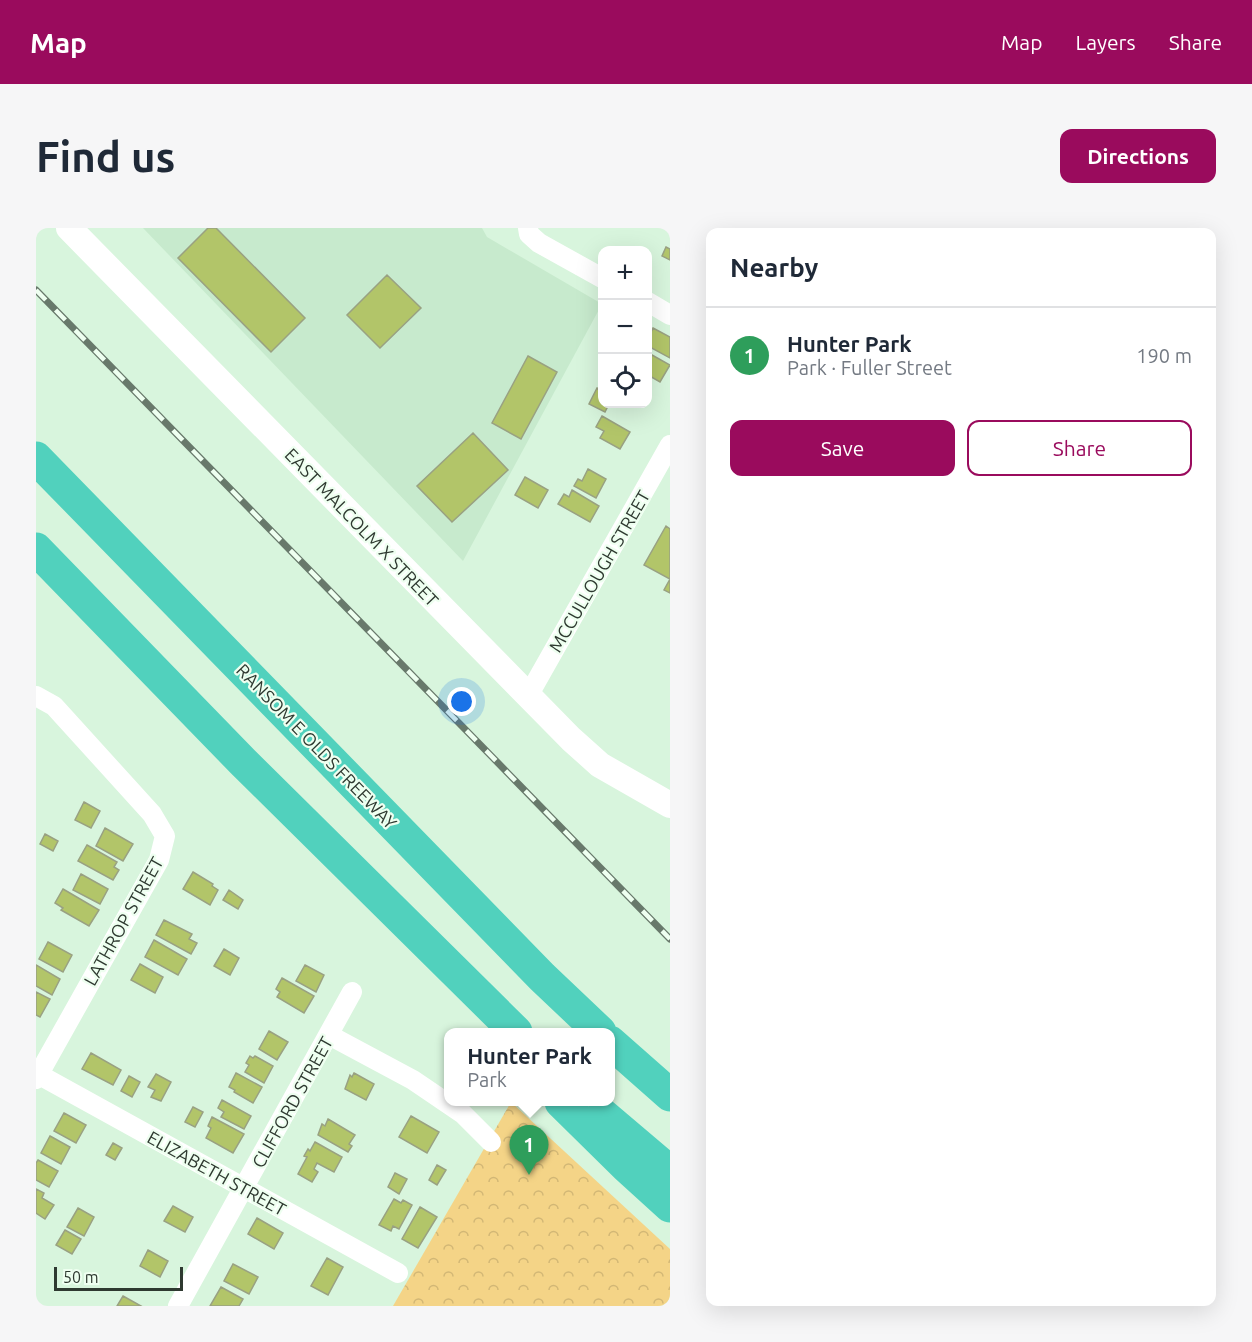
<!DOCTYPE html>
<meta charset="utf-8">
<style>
:root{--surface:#fff;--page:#f6f6f7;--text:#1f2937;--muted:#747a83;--line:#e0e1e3;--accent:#9a0b5d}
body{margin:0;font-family:Ubuntu,sans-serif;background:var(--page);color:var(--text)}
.controls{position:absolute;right:18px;top:18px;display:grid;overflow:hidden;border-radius:12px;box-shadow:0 6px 24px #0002}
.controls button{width:54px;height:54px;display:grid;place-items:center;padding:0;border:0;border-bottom:2px solid var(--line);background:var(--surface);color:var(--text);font:30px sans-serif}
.scale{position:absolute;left:18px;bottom:15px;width:129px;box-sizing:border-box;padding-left:6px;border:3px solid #2e3930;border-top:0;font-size:16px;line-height:21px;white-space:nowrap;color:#2e3930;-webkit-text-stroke:4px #eefff0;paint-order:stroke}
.you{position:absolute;left:426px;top:474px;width:21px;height:21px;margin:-15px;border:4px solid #fff;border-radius:50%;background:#1a73e8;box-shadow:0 0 0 9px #1a73e833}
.badge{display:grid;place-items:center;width:39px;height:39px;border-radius:50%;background:var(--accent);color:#fff;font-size:20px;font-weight:700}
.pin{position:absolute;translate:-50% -50px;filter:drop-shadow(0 2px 3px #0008)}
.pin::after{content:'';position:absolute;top:32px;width:21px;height:18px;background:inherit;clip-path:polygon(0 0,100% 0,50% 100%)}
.popup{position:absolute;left:408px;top:800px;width:171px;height:78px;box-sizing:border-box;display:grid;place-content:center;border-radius:12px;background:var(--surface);filter:drop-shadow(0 2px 4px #0005);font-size:20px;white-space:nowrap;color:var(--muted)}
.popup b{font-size:22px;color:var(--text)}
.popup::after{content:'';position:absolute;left:50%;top:100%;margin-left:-12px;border:12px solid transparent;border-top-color:var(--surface)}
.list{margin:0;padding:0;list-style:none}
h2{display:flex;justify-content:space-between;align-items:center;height:78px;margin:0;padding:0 24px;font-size:26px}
h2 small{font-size:20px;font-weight:400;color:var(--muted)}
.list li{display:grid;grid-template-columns:39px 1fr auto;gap:18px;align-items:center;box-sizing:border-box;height:96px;padding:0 24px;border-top:2px solid var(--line)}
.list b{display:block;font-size:22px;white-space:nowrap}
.list p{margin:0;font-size:20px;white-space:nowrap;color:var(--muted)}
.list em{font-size:20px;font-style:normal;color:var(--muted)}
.actions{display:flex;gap:12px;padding:18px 24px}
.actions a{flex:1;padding:14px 0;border:2px solid var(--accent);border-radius:12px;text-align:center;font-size:21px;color:var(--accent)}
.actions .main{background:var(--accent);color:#fff}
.icon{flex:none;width:33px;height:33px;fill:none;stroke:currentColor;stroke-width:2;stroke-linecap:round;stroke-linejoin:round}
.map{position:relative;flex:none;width:634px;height:1078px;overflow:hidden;border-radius:12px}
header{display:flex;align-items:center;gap:36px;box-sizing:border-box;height:84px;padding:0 30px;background:var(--accent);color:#fff}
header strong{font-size:28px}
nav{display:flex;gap:33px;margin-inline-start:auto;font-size:21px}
.intro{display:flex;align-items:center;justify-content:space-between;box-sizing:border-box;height:144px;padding:0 36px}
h1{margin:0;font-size:42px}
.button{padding:15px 27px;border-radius:12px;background:var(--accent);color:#fff;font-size:21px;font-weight:700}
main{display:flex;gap:36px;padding:0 36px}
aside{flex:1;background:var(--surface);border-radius:12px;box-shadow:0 6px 24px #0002}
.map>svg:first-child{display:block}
</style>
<header>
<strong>Map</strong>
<nav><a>Map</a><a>Layers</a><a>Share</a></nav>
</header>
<div class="intro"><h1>Find us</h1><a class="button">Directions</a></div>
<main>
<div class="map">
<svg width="634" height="1078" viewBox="0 0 634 1078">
<defs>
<pattern id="park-crowns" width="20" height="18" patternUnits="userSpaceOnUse" patternTransform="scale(1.5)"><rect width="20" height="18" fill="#f4d487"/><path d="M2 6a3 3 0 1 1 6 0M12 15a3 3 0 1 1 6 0" fill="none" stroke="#d2b775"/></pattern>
</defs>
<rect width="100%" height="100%" fill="#d8f5dd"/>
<!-- built -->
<path fill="#c7eacd" d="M107,0h339l5,9 115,67 -139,257z"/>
<!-- park -->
<path fill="url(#park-crowns)" d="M475,874l159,147v57h-277z"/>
<!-- building -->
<path fill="#b2c569" stroke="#99a182" stroke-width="1.5" d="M172,0h8l89,90 -34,34 -93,-94z
M630,19l4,2v11l-8,-4z
M351,47l34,33 -41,40 -33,-33z
M617,100l17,9v21l-22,-12v-7z
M616,127l18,10 -10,17 -12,-7v-12z
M492,128l29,16 -36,67 -29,-16z
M561,160l5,3v13h7l-4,8 -16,-8z
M566,188l28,16 -10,17 -20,-11 4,-7 -8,-4z
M437,205l35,37 -56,52 -35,-36z
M552,241l18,10 -10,19 -22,-12 4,-7 4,2z
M489,249l23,13 -10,18 -23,-13z
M536,262l27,16 -9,16 -32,-18 6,-10 5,3z
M630,298l4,3v64l-6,-3 6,-11 -26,-14z
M48,574l16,9 -9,17 -16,-8z
M69,600l28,16 -10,17 -27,-15z
M9,606l13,7 -5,10 -13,-7z
M51,617l30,17 -3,5 5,3 -6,10 -35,-19z
M157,644l20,12 -1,2 6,4 -8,15 -27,-16z
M45,646l27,15 -8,15 -27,-14z
M27,661l36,21 -10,16 -28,-16 2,-2 -8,-5z
M193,662l14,10 -5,9 -15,-9z
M128,692l28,14 -3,5 8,4 -6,11 -35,-19z
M118,712l33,19 -9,16 -33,-18z
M12,714l24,13 -9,17 -24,-13z
M188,721l15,9 -9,17 -16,-9z
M104,736l23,13 -8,16 -24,-13z
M0,737l24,14 -8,16 -16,-9z
M269,737l19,10 -8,17 -20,-11z
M246,750l32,18 -10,17 -27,-16 3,-5 -4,-3z
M0,764l14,7 -10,18 -4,-2z
M233,803l19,11 -11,18 -18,-11z
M55,825l30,17 -8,15 -31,-16z
M214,828l3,2 2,-2 18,10 -9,17 -19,-11 4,-7 -3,-2z
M200,845l26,14 -9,16 -19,-11 1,-2 -6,-3z
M318,845l20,11 -8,16 -21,-11 5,-14 2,2z
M120,846l15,8 -10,19 -10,-4 4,-7 -7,-3z
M93,848l11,6 -8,15 -11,-6z
M186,872l29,16 -7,13 -23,-12 3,-5 -6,-4z
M157,879l10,5 -8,15 -10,-5z
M28,885l22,12 -10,18 -22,-12z
M375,888l28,16 -12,21 -28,-16z
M176,889l32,17 -11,19 -27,-15 5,-10 -3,-2z
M292,891l27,16 -6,9 3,2 -4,6 -30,-17 4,-11 3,2z
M14,908l20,11 -9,17 -20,-11z
M279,914l27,15 -8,15 -17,-9 -3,6 4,3 -6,10 -14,-8 9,-17 -3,-1 4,-7 2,2z
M77,915l9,5 -7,12 -9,-5z
M2,932l20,11 -9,16 -13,-7v-17z
M401,937l9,5 -9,15 -8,-5z
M359,945l12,6 -8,15 -11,-7z
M0,961l8,4 -2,5 12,7 -9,14 -9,-6z
M358,971l7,4 2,-3 9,5 -13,24 -6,-3 -2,5 -12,-6z
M137,978l20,11 -8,15 -21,-11z
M384,979l17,10 -19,31 -16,-9z
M42,980l16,9 -10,19 -17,-9z
M221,990l26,15 -9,16 -26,-15z
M29,1002l16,9 -9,15 -16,-9z
M112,1022l20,11 -8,16 -20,-11z
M291,1030l16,9 -15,28 -17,-9z
M197,1036l25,13 -9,17 -25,-13z
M185,1059l22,12 -4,7h-29z
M87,1068l18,10h-24z"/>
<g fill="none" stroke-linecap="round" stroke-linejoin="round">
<!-- minor -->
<path stroke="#fff" stroke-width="20" d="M492,0l1,6 10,9 63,35
M612,74l22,13
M0,468l18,10 98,108 13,22 -6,24 -123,219
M492,468l142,-251
M293,807l84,45 50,34 28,28
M0,845l362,200
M142,1078l174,-314"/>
<!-- tertiary -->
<path stroke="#fff" stroke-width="26" d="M33,0l502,511 29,26 70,40"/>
<!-- motorway -->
<path stroke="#51d1bd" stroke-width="33" d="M0,230l506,519 58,55
M0,321l207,213 273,270
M574,814l60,53
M525,874l65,64 44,40
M567,887l67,57"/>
<!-- rail casing -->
<g stroke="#68796b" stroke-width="7">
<path id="rail" d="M0,62l634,649"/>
</g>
<!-- rail -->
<use href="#rail" stroke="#eefff0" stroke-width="4.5" stroke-dasharray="14" stroke-linecap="butt"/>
</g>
<g text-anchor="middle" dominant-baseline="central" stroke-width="4.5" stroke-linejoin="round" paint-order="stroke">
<!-- street labels -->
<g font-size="18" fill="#2e3930" stroke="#eefff0">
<text transform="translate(326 299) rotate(46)">EAST MALCOLM X STREET</text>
<text transform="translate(563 343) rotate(-60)">MCCULLOUGH STREET</text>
<text transform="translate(281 518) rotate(46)">RANSOM E OLDS FREEWAY</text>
<text transform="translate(87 693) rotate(-61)">LATHROP STREET</text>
<text transform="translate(256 874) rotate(-61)">CLIFFORD STREET</text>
<text transform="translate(181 945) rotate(29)">ELIZABETH STREET</text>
</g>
</g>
</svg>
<div class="controls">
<button>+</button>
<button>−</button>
<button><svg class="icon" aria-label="locate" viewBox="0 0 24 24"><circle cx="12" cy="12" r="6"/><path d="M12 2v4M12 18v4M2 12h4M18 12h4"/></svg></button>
</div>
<div class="scale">50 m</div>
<div class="you"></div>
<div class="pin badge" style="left:493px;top:947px;background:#2e9e5b">1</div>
<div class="popup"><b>Hunter Park</b>Park</div>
</div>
<aside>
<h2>Nearby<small></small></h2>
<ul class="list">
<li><span class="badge" style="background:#2e9e5b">1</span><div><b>Hunter Park</b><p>Park · Fuller Street</p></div><em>190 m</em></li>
</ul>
<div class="actions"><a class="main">Save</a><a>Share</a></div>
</aside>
</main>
